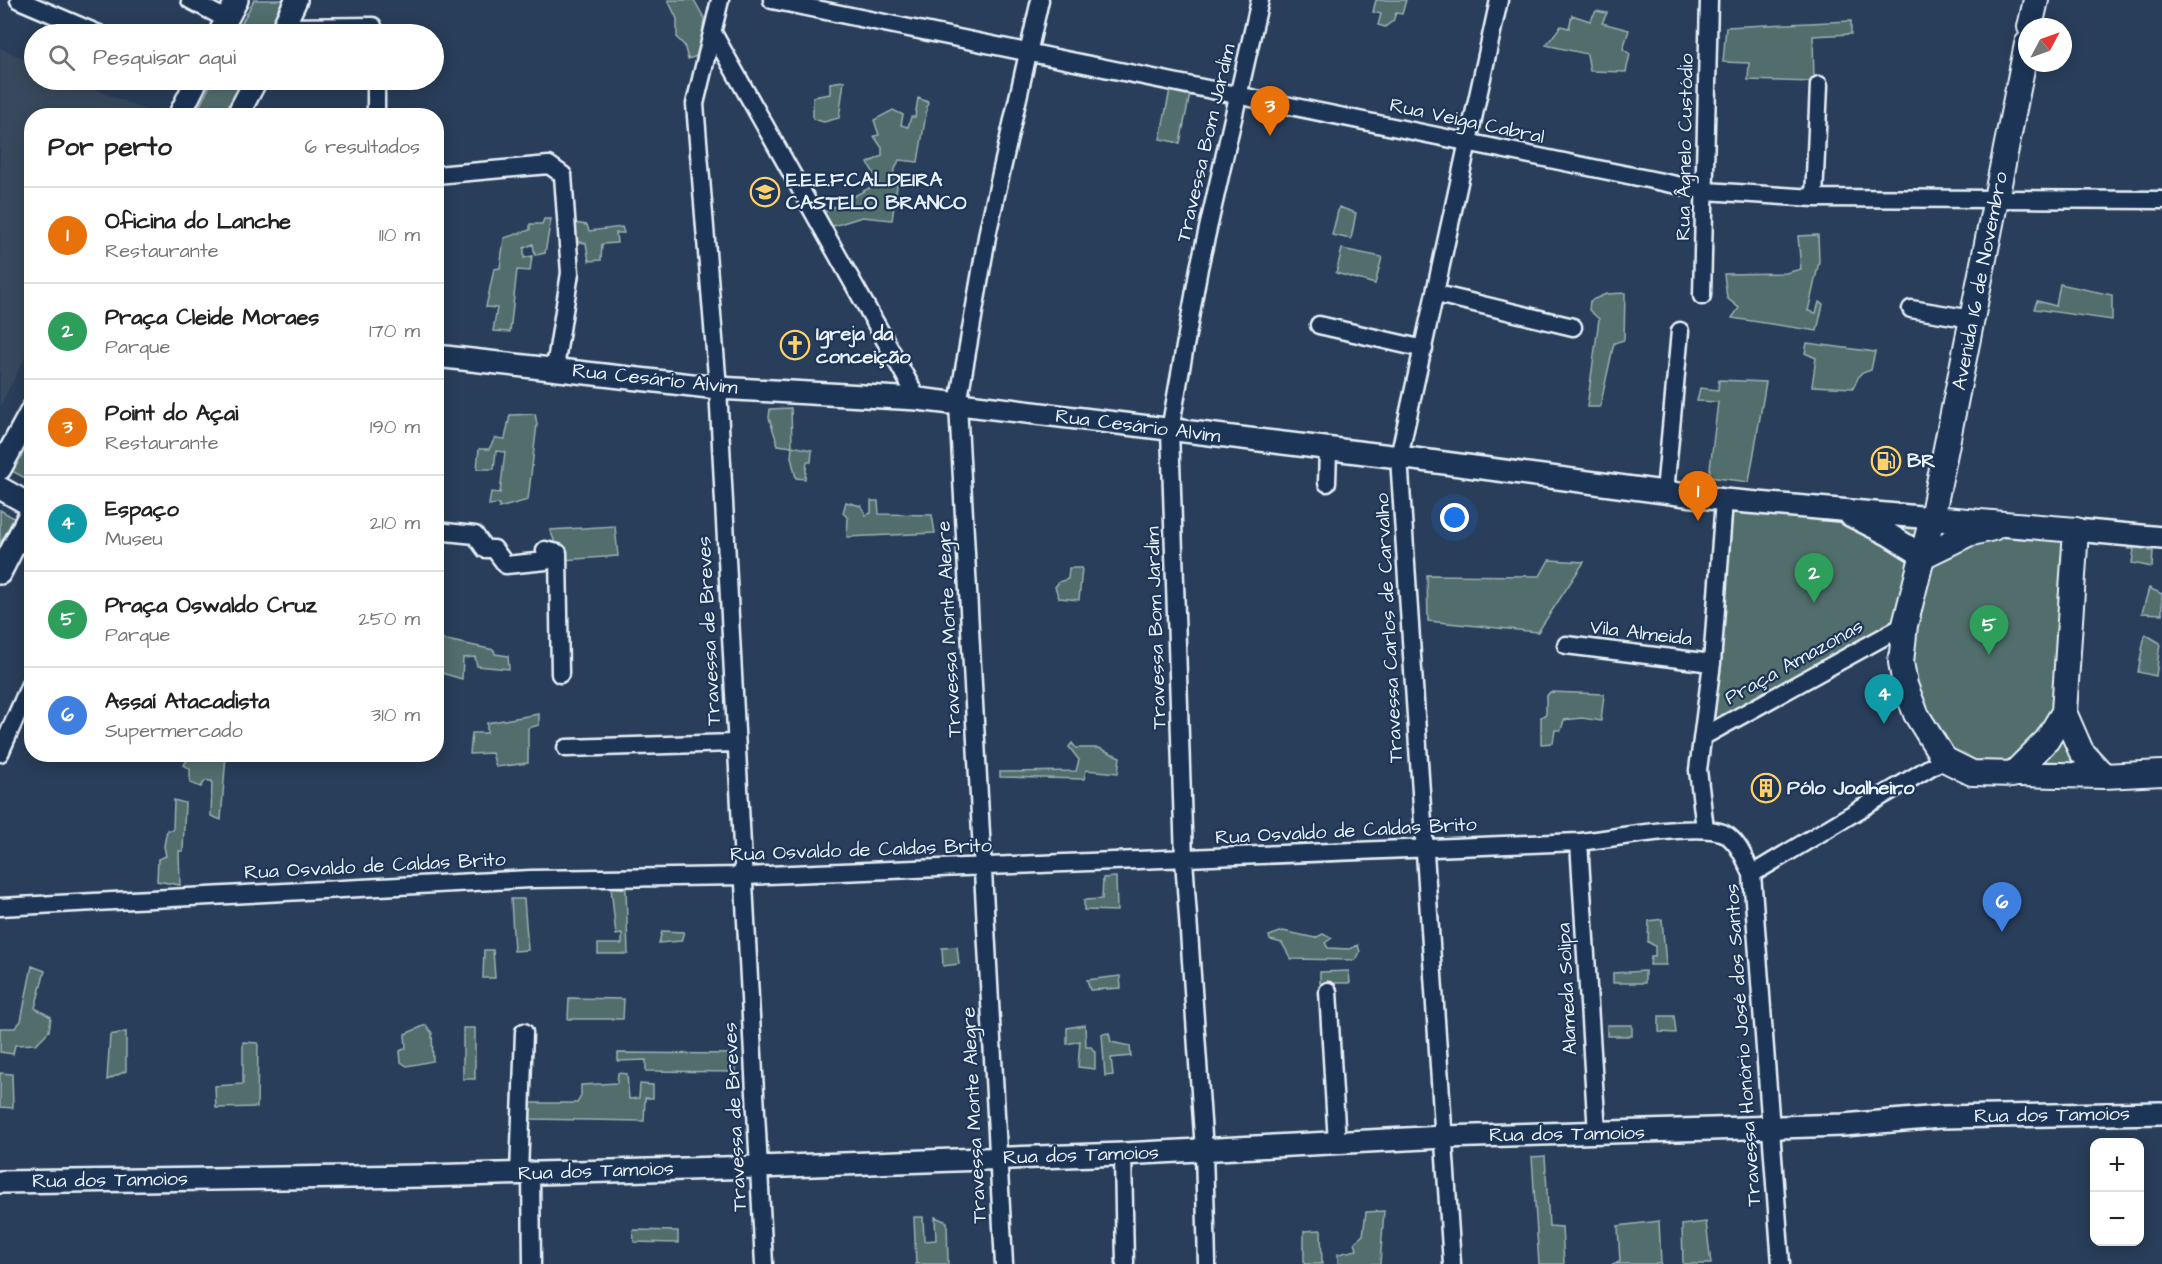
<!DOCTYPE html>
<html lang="pt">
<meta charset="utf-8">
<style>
:root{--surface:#fff;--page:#f6f6f6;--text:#222;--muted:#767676;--line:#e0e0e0;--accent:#857141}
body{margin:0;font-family:"Architects Daughter",sans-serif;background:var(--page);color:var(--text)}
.controls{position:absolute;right:18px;bottom:18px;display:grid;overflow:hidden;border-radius:12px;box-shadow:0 3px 15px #0003}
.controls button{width:54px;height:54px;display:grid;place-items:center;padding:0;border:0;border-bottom:2px solid var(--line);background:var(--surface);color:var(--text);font:30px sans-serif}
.compass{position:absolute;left:2018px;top:18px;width:54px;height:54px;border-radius:50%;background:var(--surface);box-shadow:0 3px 15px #0003;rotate:49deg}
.you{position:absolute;left:1455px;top:518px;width:21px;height:21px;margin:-15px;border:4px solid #fff;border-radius:50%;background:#1a73e8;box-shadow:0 0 0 9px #1a73e833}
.badge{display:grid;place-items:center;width:39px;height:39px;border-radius:50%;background:var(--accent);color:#fff;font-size:20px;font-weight:700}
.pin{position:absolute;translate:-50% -50px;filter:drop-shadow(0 2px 3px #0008)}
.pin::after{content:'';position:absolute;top:32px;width:21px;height:18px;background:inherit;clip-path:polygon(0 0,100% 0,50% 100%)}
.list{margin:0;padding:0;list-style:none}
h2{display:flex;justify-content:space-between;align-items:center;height:78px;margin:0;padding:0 24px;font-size:26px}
h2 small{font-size:20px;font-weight:400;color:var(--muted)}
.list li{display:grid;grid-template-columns:39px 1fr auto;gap:18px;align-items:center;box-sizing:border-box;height:96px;padding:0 24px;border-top:2px solid var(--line)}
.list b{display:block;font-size:22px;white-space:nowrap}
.list p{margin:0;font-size:20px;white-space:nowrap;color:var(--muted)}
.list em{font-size:20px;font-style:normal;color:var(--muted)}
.icon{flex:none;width:33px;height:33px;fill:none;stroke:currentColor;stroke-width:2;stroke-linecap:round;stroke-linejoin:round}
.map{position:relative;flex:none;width:2162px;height:1264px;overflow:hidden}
.search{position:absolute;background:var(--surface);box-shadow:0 3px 15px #0003;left:24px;top:24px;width:420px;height:66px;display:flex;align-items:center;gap:15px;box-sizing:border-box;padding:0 21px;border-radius:33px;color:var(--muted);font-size:22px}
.panel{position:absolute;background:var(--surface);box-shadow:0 3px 15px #0003;left:24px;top:108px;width:420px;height:654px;border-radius:24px}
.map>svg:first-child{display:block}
</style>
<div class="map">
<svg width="2162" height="1264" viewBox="0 0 2162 1264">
<rect width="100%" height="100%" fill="#293e5a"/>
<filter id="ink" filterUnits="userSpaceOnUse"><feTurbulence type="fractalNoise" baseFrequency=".0167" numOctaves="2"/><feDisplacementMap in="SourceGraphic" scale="12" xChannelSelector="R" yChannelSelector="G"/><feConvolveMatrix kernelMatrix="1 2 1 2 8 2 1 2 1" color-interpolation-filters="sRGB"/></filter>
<g filter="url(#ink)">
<!-- built -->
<path fill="#37485d" d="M0,48l34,15v17h39l85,35 -126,1 -1,230 -31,60z"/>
<!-- green -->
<path fill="#516e6c" stroke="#9cb0b2" stroke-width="1.5" d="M254,0h31l-18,34h-31z
M668,0h26l10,18 -4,37 -12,4 -4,-14 -7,-7v-19z
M1376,0h30l-4,14 -6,-1 -3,8 -8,6 -7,-2 3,-11 -8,-2z
M1596,11l11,2 -5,10 27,7 -6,19 7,5 -4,18 -36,-1 -3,-17 -41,-9 15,-19 8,2 3,-13 18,6z
M1851,21v13l-38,2 1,46 -66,-2 1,-17 -26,-1 3,-35z
M213,80h30l-19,35h-29z
M844,81l-5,37 -15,4 -11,-3v-22l17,-3v-11z
M1170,90l20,4 -10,49 -20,-4z
M918,98l10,4 -10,60 -19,-2 -6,14 5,5 -6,41 -30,-3 -32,10 -6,-15 55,-29 -11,-20 14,-7v-8l-8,-12 5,-1 -5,-15 19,-10 10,5 -2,10 7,2 3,-10h4z
M1339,207l17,6 -5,26 -19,-4z
M544,219h7l-6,34 -10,2 -2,-11 -9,4v10l8,-2 -2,15 -13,-1 -7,62 -17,-1 4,-23 -11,-1 8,-38 6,-1 4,-30 26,-8v-6h12z
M574,223l13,2 2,6 33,-4 2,6h-8l1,10 -15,1 -1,16 -12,1 -3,-18 -13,-2z
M1818,235l1,27 -11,49 8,2 3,-11 4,2 -6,27 -85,-13 7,-10 -12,-10 -3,-24 62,-1 15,-4 -3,-33z
M1342,249l40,8 -7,27 -39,-11z
M2060,284l52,11v25l-78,-11 3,-8 19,5z
M1625,293l-1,47 -10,3 -14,64h-13l12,-88 -10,-9 1,-9 16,-7z
M1807,343l68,9 -4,18 -11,4 -7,14 -41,-2 4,-28 -11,-5z
M1719,380l47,2 -17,100 -40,-5 9,-75 -21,-1 3,-13 18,2z
M791,408l1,38 20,4 -1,12h-4l-2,17 -9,-1 -5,-21 1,-10 -14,-2 -9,-27 1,-9z
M535,414l2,10 -9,76 -29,8v-4l-10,1 2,-13 9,1 5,-41 -9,-1 -2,18h-17l2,-20h10l6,-11 10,1 5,-24z
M31,426l1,54 -1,1 -23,-12z
M1724,500l205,16 -24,109 -201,111z
M871,501h7l1,13 53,1 3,18 -88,4 1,-19 -5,-5 3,-11 15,4 5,9 5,-2z
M0,510l14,8 -14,26z
M615,526l3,30 -56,4 -12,-30z
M1993,533l83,4 -14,175 33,58 -121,-4 -24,-12 -38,-69 1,-59 14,-64z
M2130,541l19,3v7h4l-1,16 -20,-4 2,-14h-6z
M1549,560l35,2 -46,70 -110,-11 -1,-46 113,1z
M1069,568h13l-3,32 -20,-2 -4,-11 4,-5 9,-3z
M2149,588l13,6v20l-20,-1z
M2145,634l15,9 -4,33 -18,-4z
M437,638l57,12 1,4 13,2 1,13 -32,-3 -2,-9 -12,1 -1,21 -24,-7z
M1550,692l54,2 -3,27 -19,-3 -18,2 -3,10h-6l-2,13 -12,1v-27l5,-3v-17z
M539,714v11l-11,3v35l-32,4 -4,-14 -22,1 2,-21h15v-10z
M1072,743l4,5h23l21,9 -2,16 -32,-3 -2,9 -84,-2v-5l76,-1 3,-11 -10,-13z
M190,755h36l-5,65 -10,-4 1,-35h-7l-4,6 -11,-4v-14l-6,-4z
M174,800l11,3 -2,48h-4l1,34 -23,-4 1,-22 8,-3 -2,-10 3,-16h6z
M1116,877l1,34 -33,-1v-10l18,-1 1,-21z
M611,887l15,2 2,65h-30v-10h24v-10l-6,1z
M511,899h13l4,51 -14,1z
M1662,919l4,46h-16l1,-9h4v-10l-7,-4 1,-21z
M662,931l22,1 -3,9 -22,2z
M1283,931l32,7 8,-4 9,4 -7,5 3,5 22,1 8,-4 2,7 -4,8 -65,-1 -9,-16 -12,-3 -1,-4z
M957,947l2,17 -16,2 -1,-18z
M484,950h9l2,28h-12z
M32,966l13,5 -10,37 16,9 -2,14 -13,13 -21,1 -2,9 -13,-2v-24h15l6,-7z
M1349,971l1,12h-30v-11z
M1645,971v12h-32v-10z
M1120,976l1,12 -31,2 -3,-10z
M569,998l55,1 -1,20h-55z
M1659,1016h15l2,17 -17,-1z
M426,1025l6,8 1,28 -26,5 -6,-4 -1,-11 6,-3 -1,-14z
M1085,1025l1,22h5l4,5v17l-17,-2 2,-26 -13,3v-16z
M1607,1025h25v11h-25z
M463,1028h12v51h-12z
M126,1032v39l-19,9 3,-45z
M1109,1033l2,9 19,4 1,10 -20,2 2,17 -8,1 -3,-42z
M243,1042l15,1 -1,64 -41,1 -1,-22 28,-2z
M618,1053l119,1 -1,18 -90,-1v-11l-28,1z
M0,1073l12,1 1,34 -13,-1z
M618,1073l9,1 2,25 10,-1 1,-14 13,1v13h-8l-1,23 -114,-2v-16h47l4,-7v-11l36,-2z
M1545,1156l4,70 13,1 2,37h-25l-7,-107z
M1384,1211l-4,53h-42v-10l19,-4 -2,-8 8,-7 3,-23z
M914,1217h9l1,24 12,-1 -1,-23 12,5 1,42h-32z
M1659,1221l2,43h-49l8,-2 -2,-36z
M1706,1222l5,42h-28l-1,-39z
M633,1230l45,1v12l-44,-1z
M1321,1230l1,34h-18v-33z"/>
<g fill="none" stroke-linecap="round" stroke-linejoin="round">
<!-- minor casing -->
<g stroke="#e8f1f8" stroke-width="21">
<path id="minor" d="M19,0l80,34
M190,0l36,19
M720,0l-25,104 23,284 46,876
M772,0l934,191 108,7 348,2
M284,27l89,-1 2,8
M713,33l205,366
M376,80v36
M436,175l113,-10 14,10 7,98 -15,95
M1814,198l5,-113
M1437,294l136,33
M1702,296l7,-296
M1911,309l61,10
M1319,325l105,24
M1327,483l1,-33
M1665,492l15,-161
M436,531l39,4 10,14h9l12,16 40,-4 -1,-11 13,3 2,121
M1566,645l146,18
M1704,736l201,-111
M566,748l169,-5
M0,753l32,-73
M1705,829l-7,-59 14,-107 12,-163
M1579,842l18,291
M1752,874l192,-115
M0,907l531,-28 213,-3 835,-34c31,-3 119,-20 144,-9 15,7 22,27 29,41l29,390
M1328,991l9,152
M1123,1154l2,110
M519,1174l5,-142
M531,1174l1,90
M1004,1264l-46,-860 30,-173 52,-231
M1207,1264l-3,-114 -20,-291 -14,-429 29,-162 61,-268
M1452,1264l-53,-807 100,-457"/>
</g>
<!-- tertiary casing -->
<g stroke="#e8f1f8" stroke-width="26">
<path id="tertiary" d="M219,34l18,-34
M280,34l16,-34
M179,116l18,-36
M237,116l19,-36
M436,356l282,32 200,11 481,58 325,43 208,18
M0,469l32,-59
M0,488l32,18
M1850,515l38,19 35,22
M2076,530l86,8
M0,573l32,-63
M0,1182l423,-6 335,-9 365,-13 321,-17 399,-12 97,-8 222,-4"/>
</g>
<!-- secondary casing -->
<g stroke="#e8f1f8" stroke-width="28">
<path id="secondary" d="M2030,27l6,-27
M2027,44l-95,474 -27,107 -4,37 4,23 11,29 28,45 28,14 132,3 58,-3
M1932,518l144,12 -12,182 17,39 23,25
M1923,556l45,-22 25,-6
M2012,775l35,-35 17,-28"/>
</g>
<!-- minor -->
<use href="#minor" stroke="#1d3557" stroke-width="16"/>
<!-- tertiary -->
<use href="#tertiary" stroke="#1d3557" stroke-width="21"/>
<!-- secondary -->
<use href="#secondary" stroke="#1d3557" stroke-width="24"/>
</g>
</g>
<!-- icons -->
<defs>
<g id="school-ring" transform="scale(1.5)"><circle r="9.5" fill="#1d3557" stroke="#ffd166" stroke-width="1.5"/><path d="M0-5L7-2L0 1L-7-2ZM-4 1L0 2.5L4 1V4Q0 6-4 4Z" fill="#ffd166"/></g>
<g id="church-ring" transform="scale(1.5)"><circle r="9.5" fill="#1d3557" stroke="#ffd166" stroke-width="1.5"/><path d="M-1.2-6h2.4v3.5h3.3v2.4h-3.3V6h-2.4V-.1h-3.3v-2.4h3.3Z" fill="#ffd166"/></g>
<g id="fuel-ring" transform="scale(1.5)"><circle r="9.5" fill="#1d3557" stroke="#ffd166" stroke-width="1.5"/><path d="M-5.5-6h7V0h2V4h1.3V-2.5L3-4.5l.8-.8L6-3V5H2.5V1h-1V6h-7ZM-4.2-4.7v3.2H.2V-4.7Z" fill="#ffd166"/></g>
<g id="building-ring" transform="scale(1.5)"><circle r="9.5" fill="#1d3557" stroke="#ffd166" stroke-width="1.5"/><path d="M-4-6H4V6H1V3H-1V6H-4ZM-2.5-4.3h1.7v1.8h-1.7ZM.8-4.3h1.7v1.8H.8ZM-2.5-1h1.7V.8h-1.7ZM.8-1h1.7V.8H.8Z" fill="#ffd166"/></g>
</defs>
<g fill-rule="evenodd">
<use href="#school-ring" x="765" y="192"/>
<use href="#church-ring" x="795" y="345"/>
<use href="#fuel-ring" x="1886" y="461"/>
<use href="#building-ring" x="1766" y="788"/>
</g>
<g text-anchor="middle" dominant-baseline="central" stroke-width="4.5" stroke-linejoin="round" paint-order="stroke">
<!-- street labels -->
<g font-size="20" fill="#e8f1f8" stroke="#1d3557">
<text transform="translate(1467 121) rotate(12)">Rua Veiga Cabral</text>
<text transform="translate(1206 143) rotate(-77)">Travessa Bom Jardim</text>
<text transform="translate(1685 147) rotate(-89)">Rua Âgnelo Custódio</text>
<text transform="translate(1980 281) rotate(-79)">Avenida 16 de Novembro</text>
<text transform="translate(655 379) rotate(6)">Rua Cesário Alvim</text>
<text transform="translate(1138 426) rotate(7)">Rua Cesário Alvim</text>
<text transform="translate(1156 628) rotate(-92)">Travessa Bom Jardim</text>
<text transform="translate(1389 628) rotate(-93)">Travessa Carlos de Carvalho</text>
<text transform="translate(949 629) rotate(-93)">Travessa Monte Alegre</text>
<text transform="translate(709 631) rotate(-93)">Travessa de Breves</text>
<text transform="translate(1641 633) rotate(7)">Vila Almeida</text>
<text transform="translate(1794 662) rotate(-29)">Praça Amazonas</text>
<text transform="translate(1346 831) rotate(-3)">Rua Osvaldo de Caldas Brito</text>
<text transform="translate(861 850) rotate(-2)">Rua Osvaldo de Caldas Brito</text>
<text transform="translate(375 866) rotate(-3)">Rua Osvaldo de Caldas Brito</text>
<text transform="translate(1567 989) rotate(-93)">Alameda Solipa</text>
<text transform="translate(1743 1045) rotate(-94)">Travessa Honório José dos Santos</text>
<text transform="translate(974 1115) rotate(-93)">Travessa Monte Alegre</text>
<text transform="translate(2052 1115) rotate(-1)">Rua dos Tamoios</text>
<text transform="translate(735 1117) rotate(-93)">Travessa de Breves</text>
<text transform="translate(1567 1134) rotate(-1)">Rua dos Tamoios</text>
<text transform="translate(1081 1155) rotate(-2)">Rua dos Tamoios</text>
<text transform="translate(596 1171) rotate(-2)">Rua dos Tamoios</text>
<text transform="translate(110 1180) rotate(-1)">Rua dos Tamoios</text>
</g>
<!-- poi labels -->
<g font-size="20" font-weight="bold" fill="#e8f1f8" stroke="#1d3557" text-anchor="start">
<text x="786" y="180">E.E.E.F.CALDEIRA<tspan x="786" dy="23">CASTELO BRANCO</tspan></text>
<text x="816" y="334">Igreja da<tspan x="816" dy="23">conceição</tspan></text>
<text x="1907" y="461">BR</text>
<text x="1787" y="788">Pólo Joalheiro</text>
</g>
</g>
</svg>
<div class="controls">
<button>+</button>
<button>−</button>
</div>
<svg class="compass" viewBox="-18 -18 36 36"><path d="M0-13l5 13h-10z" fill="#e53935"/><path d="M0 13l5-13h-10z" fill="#767676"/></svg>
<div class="you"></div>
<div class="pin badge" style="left:1698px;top:521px;background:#e8710a">1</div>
<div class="pin badge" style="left:1814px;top:603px;background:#2e9e5b">2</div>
<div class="pin badge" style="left:1270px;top:136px;background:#e8710a">3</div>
<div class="pin badge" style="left:1884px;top:724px;background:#0f9aa8">4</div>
<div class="pin badge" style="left:1989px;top:655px;background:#2e9e5b">5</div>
<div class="pin badge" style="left:2002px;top:932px;background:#3f7fe0">6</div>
<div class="search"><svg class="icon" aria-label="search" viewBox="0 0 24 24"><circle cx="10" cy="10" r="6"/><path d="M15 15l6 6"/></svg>Pesquisar aqui</div>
<section class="panel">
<h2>Por perto<small>6 resultados</small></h2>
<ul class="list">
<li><span class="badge" style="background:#e8710a">1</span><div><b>Oficina do Lanche</b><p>Restaurante</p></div><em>110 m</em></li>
<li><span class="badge" style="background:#2e9e5b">2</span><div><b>Praça Cleide Moraes</b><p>Parque</p></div><em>170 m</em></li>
<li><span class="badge" style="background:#e8710a">3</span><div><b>Point do Açai</b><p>Restaurante</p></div><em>190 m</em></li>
<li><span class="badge" style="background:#0f9aa8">4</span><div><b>Espaço</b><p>Museu</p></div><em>210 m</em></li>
<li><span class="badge" style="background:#2e9e5b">5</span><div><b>Praça Oswaldo Cruz</b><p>Parque</p></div><em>250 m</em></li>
<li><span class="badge" style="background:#3f7fe0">6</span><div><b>Assaí Atacadista</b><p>Supermercado</p></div><em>310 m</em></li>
</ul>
</section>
</div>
